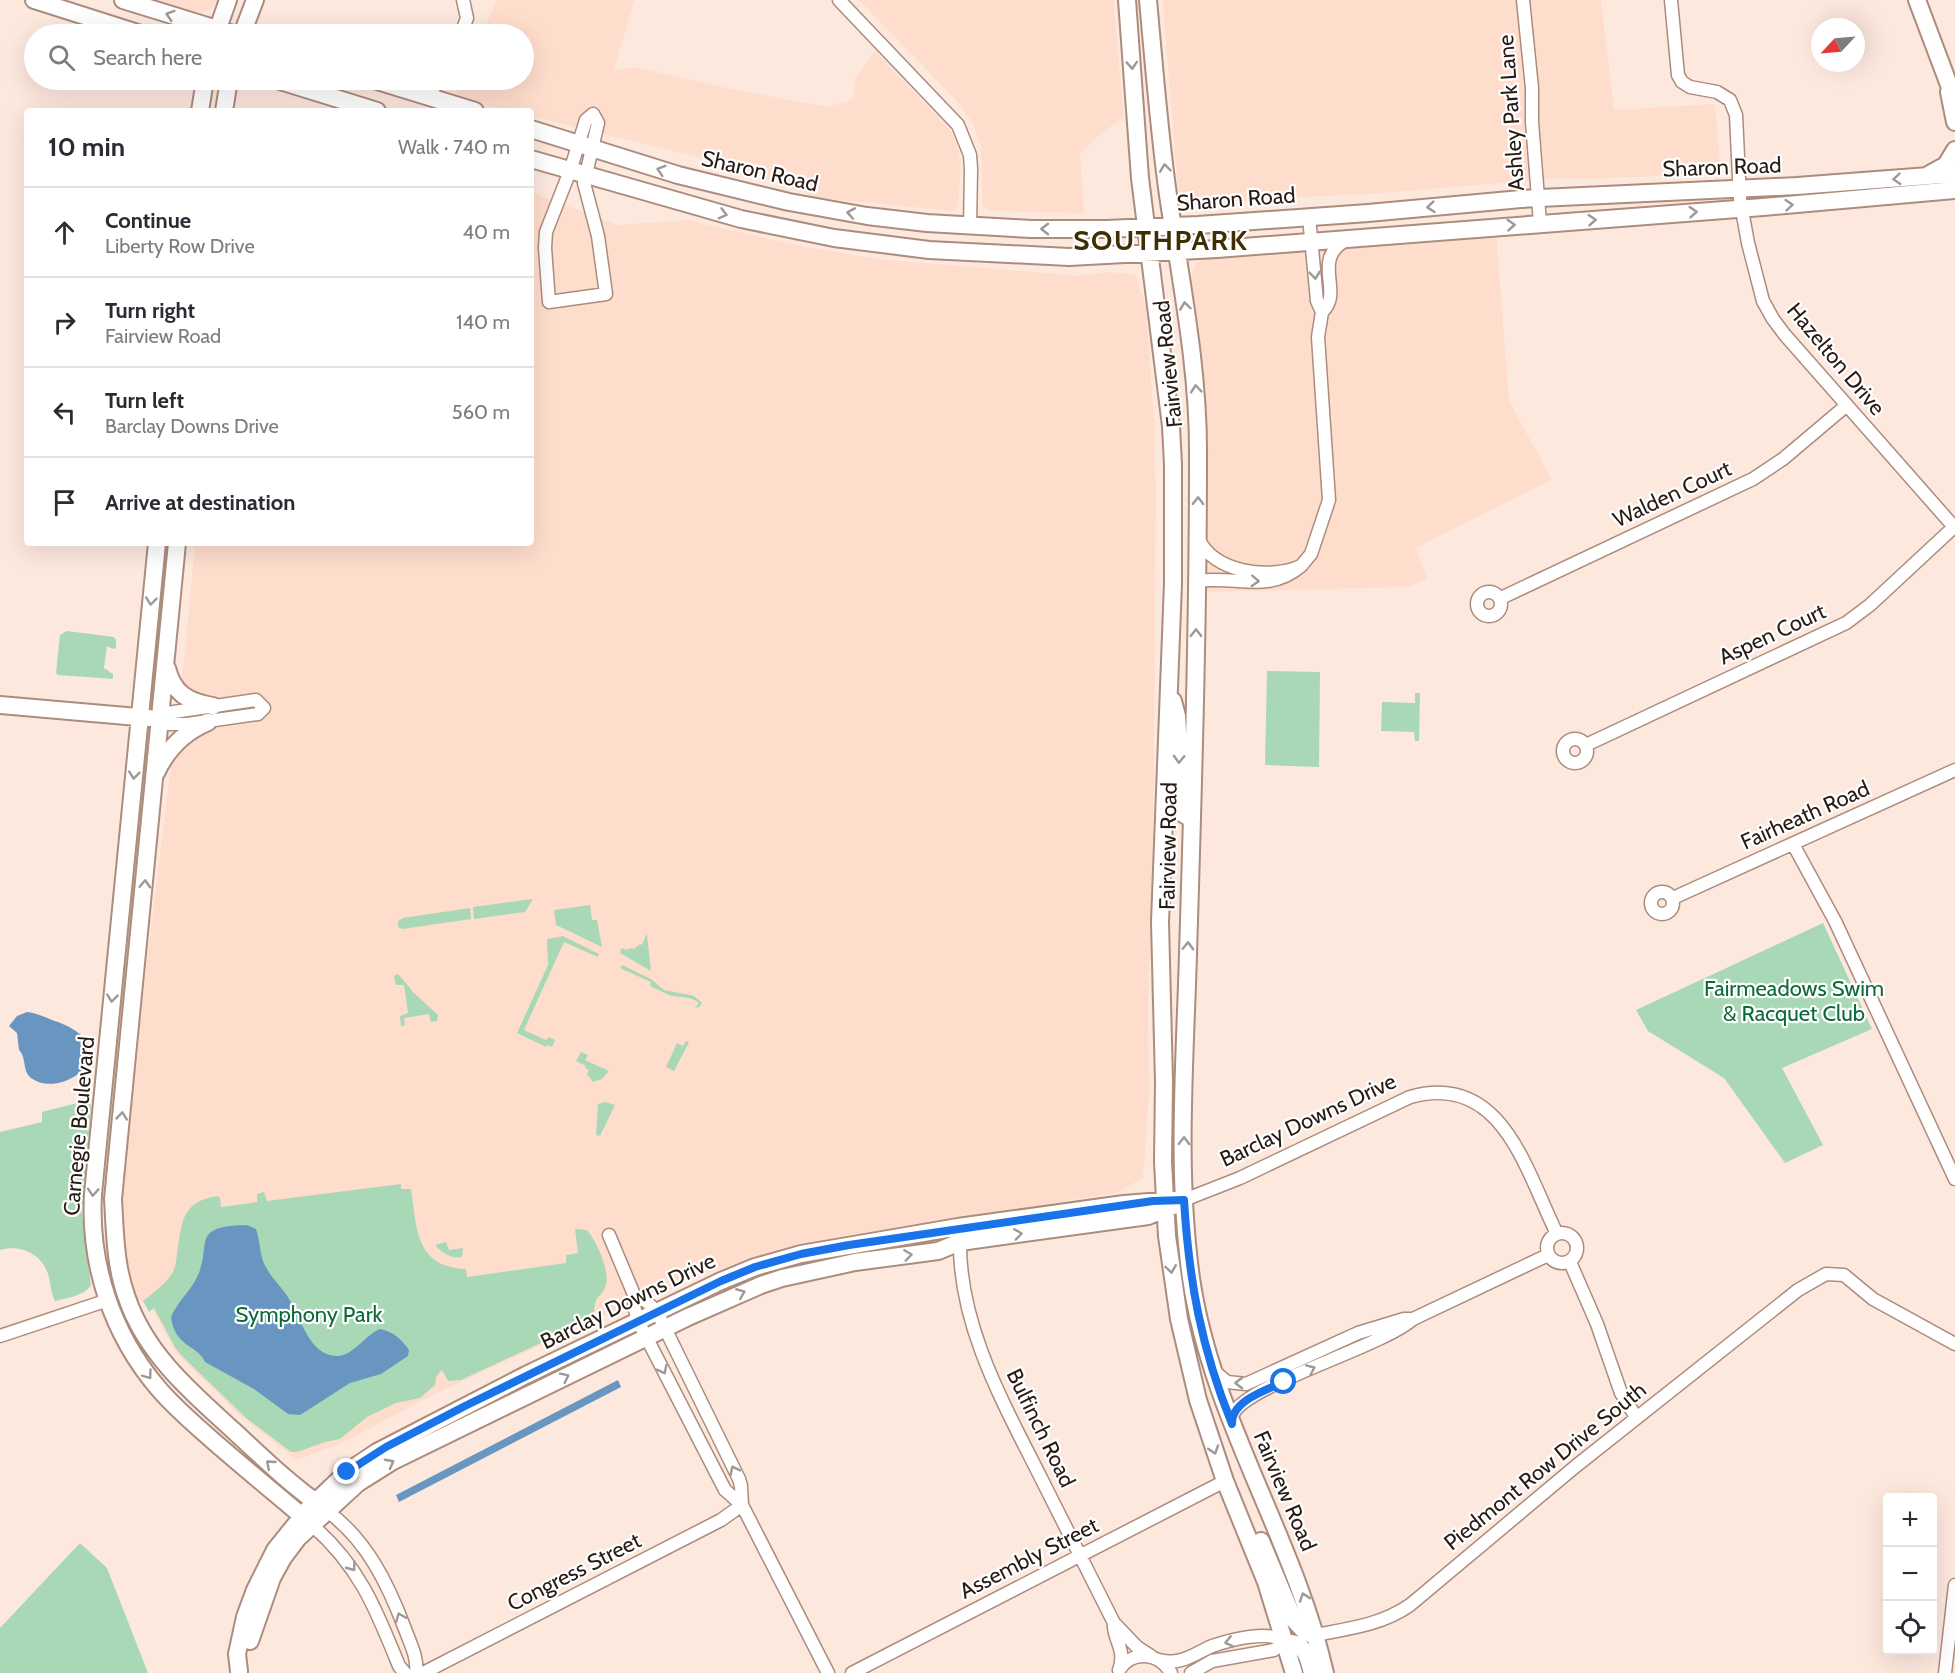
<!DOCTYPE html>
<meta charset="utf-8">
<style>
:root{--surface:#fff;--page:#f7f7f7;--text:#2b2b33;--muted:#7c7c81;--line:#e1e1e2}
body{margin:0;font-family:Cabin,sans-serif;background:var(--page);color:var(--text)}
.controls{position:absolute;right:18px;bottom:18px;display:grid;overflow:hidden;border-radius:6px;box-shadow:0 6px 24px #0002}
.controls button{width:54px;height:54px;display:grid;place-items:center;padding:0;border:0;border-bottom:2px solid var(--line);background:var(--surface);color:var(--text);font:30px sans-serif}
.compass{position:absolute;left:1811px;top:18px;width:54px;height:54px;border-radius:50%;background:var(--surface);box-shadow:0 6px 24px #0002;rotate:244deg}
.stop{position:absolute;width:18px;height:18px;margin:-14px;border:4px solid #1a73e8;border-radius:50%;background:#fff}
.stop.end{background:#1a73e8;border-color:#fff;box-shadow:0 2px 6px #0008}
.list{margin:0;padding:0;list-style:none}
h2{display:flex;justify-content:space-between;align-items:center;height:78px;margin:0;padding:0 24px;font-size:26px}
h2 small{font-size:20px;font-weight:400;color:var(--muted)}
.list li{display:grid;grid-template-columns:39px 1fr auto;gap:18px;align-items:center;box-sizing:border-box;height:90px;padding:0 24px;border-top:2px solid var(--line)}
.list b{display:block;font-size:22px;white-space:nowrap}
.list p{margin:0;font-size:20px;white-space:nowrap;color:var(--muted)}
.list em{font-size:20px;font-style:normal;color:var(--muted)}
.icon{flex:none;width:33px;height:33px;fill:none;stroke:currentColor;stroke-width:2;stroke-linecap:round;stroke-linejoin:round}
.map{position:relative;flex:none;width:1955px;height:1673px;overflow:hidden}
.search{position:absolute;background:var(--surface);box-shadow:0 6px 24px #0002;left:24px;top:24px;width:510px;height:66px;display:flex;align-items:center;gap:15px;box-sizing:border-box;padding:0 21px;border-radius:33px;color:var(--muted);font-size:22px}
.panel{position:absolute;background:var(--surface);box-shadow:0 6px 24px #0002;left:24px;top:108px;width:510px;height:438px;border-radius:6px}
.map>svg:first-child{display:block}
</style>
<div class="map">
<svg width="1955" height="1673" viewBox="0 0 1955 1673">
<rect width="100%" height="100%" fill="#fde8de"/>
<!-- built -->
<path fill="#ffddcd" d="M155,0h65l-10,10 -14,3z
M497,0h137l-20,71 21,-4 96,22 96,18 26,-7 3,-22 19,-27 76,80 6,14 4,19 -3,42 -6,5 -132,-13 -90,-33 -199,-49v-5h-21l-55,-12 8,-19h61v-46h-42z
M859,0h254l11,117 -26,19 -18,18 4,59 -95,-2 -4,-3 -3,-4 -1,-58 -9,-24 -15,-21z
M1164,0h437l13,110 101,-6 5,63 -27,2 -15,6 -89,4 -27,-1 -192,16 -91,4 -77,7 -13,-1 -6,-5 -5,-10 -15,-183z
M531,192l87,33 70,-5 102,24 86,15 203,17 27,-4 29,2 11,32 8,117 2,69 -3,347 -5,168 1,87 -6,84 -27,15 -279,44 -69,16 -77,26 -26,9 -234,108 -89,47 -46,17 -56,-44 -65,-64 -22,-42 -24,-18 -13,-77 69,-564 10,-108h336z
M1496,232l13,169 43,79 -136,68 11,31 -20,8 -201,5v-178l-16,-135 6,-16 10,-6z"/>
<!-- green -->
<path fill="#a9d8b6" d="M67,631l47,6 2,3v8l-3,1 -6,-3 -3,22 9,6v5l-55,-4 -2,-2 4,-38z
M1267,671l53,1 -1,95 -54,-2z
M1415,693h5l-1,48h-4l-1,-9 -33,-1 1,-29 33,1z
M533,899l-8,13 -51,7 -1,-12z
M590,905l2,15h5l5,27 -46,-22 -2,-15z
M470,908l1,11 -69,10 -4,-2v-6l5,-3z
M1823,923l49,106 -90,39 41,77 -38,18 -61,-85 -76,-47 -12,-21z
M646,935h1l4,36 -31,-18 1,-4 3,-1 1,2 7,-2 2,1 6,-5 2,1z
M563,936l36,18 -1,3 -34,-15 -40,88 22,10 3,-3 6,3 -3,7 -4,-2 -2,2 -29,-14 31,-68 -1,-26z
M622,965l29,14 13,11 30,6 8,7 -3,4 -4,1 4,-5c-10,-8 -19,-5 -30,-8 -6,-3 -13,-6 -19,-9l1,-4 -31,-14z
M396,974l3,1 15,18 24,22 -1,6 -6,1 -2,-8 -25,4 1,7 -4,1 -1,-10 8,-3 -4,-28h-8l-2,-8z
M686,1041l3,1 -15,29 -8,-4 11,-24 6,3z
M581,1052l7,3 -3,5 24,11 -7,8 -9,3 -6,-8 2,-4 -4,-2 1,-2 -10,-5z
M89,1100l2,7 -9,104 9,74c-7,11 -24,13 -36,16 -5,-9 -4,-22 -9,-32 -9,-18 -29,-24 -46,-19v-118l42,-10v-10z
M605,1102l10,3 -15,31 -4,-1 2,-31z
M401,1184v5h10c6,39 4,78 55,80l1,8 99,-14v-8l12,-2 -3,-24 12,1c9,10 23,41 19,54 -4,15 -12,9 -12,31l-38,21 -95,44 -13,1 -6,-11 -6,7 -1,8 -15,13 -24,5 -29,14 -27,22 -15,3 -28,10h-6l-45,-34 -61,-59 -9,-10 -22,-41 -5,4 -6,-11c11,-9 23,-17 30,-29 3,-6 3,-12 4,-18 5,-32 4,-52 40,-58l3,2 1,9 36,-5v-8l7,-2 3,9z
M446,1242l3,8 14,-2 -1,9c-10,2 -21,-4 -27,-12z
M80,1543l27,25 41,105h-148v-45z"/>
<!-- water -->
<path fill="#6896c1" d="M27,1012c11,1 21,7 31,10 73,28 3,79 -27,56 -9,-7 -4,-20 -12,-28l-2,-17 -8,-7 8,-10z
M247,1225l9,4c5,14 3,28 11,40 6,11 16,19 22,30 12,18 20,58 49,57 16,-1 27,-21 42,-27 14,3 21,10 29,21l-1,6 -27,18 -31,9 -50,32 -12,-1 -34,-25 -49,-27c-8,-18 -30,-14 -34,-45 6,-14 17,-24 24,-36 20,-35 -9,-55 52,-56z
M618,1380l3,7 -222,115 -3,-7z"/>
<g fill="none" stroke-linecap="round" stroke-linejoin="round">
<!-- street casing -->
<g stroke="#ac8c7d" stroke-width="15">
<path id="street" d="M839,0l119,125 12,30 1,14 -1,57
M1523,0l9,88v34l8,101
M1671,0l7,75 4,7 8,5 27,5 13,8 6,15 4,84 8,44 15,58 10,18 12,16 170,193
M461,34l6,-16 -4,-18
M430,97l7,-17
M593,114l5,9 -14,60 14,53 8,58 -57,8 -4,-54 1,-16 24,-61 16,-51z
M1309,217l8,84 5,11c23,-20 -13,-53 26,-73
M1301,566l10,-12 18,-54 -11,-163 4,-25
M1196,581c40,-6 72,13 105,-15 -30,14 -90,7 -103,-29
M1477 604a12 12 0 1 1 24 0a12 12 0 1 1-24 0Z
M1501,598l252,-119 30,-20 64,-54
M256,700l8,8 -6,6 -71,10h-20l-8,-6 8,-5z
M1563 751a12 12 0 1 1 24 0a12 12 0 1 1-24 0Z
M1586,745l260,-122 24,-18 84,-78
M1793,844l42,77 120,258
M1651 903a11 11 0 1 1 22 0a11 11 0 1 1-22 0Z
M1673,898l282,-128
M1184,1200l56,-22 170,-81c92,-26 116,74 147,137
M1547 1248a15 15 0 1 1 30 0a15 15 0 1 1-30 0Z
M609,1235l26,62 -1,9 4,15 87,169 17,15 -1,-19 -2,-7 -82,-167 -11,-11 -11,-4
M960,1242c-1,85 45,164 82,238 24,48 48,95 72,143
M1570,1262l27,62 24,69 15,24
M1413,1319l135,-64
M0,1336l108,-36
M1214,1371l13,11 19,2 112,-51 46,-14h9c-32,28 -167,66 -180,95 -2,4 -1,6 -1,10
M327,1511c40,29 61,73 78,118 5,14 13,28 11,44
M312,1525c48,42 64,84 87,141l6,7
M1310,1636c35,-7 70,-10 100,-31l166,-139 222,-176 28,-16 18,1 29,24 82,45
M1159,1660c21,6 35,-6 53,-14 18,-6 58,-17 73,-4
M1119,1670c8,-21 -7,-32 -5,-47l23,24 14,9
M1119,1670c13,-20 40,-18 52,3
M423,1673l298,-153 21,-15 86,168
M852,1673l373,-192
M1191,1673l21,-12 62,-11 11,-8
M1945,1673l10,-88"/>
</g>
<!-- secondary casing -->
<g stroke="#ac8c7d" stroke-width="20">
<path id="secondary" d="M34,0l107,34
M123,0l110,34
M1127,0l13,178 31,248 2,39v118l-13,339 4,160 -1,80 4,74 12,83 19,81 27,81 41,101 28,91
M1148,0c6,65 11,131 20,195 13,88 31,175 30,263 0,165 -5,331 -10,496 -3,107 -12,217 3,324 20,139 103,259 134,395
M1917,0l38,101
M216,34l12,-34
M242,34l13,-34
M277,80l100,31
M374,80l101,31
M1949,92l6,30
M200,111l5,-31
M224,111l5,-31
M531,129l147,46 111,27 78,14 60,7 104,6h75l92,-4 170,-12 153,-14 276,-13 158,-12
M531,159l210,60 93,19 95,12 140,7 148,-8 546,-42 192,-17
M1928,175l18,-10 9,-15
M157,543l-64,651c-4,70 19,140 65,194 16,19 35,35 53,51 32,28 65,55 98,83
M177,543l-64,656c2,33 2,67 14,99 19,56 64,94 107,133 29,27 58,55 90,77
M167,668c6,25 21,34 46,38
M1173,701l4,15 2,31 -1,57 4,9 9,6
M0,705l149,13
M156,773c11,-24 28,-41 52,-51
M1261,1541l33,79 12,13 10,2
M250,1641l22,-63 11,-20 15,-20 60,-55 35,-22 295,-144 73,-32 21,-7 73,-16 83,-11 22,-9 188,-26 25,-10
M1285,1642c20,1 23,14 27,31
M239,1671l-2,-17 8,-37 10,-27 20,-40 33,-41 39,-37 30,-20 149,-77 195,-94 34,-14 46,-13 157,-27 166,-23 50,-4"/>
</g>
<!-- street -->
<use href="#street" stroke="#fff" stroke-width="12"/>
<!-- secondary -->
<use href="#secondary" stroke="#fff" stroke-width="16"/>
</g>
<!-- one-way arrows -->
<defs><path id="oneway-chevron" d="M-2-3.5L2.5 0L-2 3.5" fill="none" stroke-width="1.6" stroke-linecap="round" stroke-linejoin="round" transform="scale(1.5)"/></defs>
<g stroke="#9e9896">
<use href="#oneway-chevron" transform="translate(170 15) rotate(-163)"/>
<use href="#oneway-chevron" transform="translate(1132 65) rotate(86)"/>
<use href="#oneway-chevron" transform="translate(1165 168) rotate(-97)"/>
<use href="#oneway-chevron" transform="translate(661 170) rotate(-163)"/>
<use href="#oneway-chevron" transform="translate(1897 179) rotate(175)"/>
<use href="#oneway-chevron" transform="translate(1789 205) rotate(-5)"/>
<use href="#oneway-chevron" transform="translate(1431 207) rotate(174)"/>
<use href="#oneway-chevron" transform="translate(1693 212) rotate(-4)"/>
<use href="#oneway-chevron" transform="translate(851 213) rotate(-170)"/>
<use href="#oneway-chevron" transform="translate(723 214) rotate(15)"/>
<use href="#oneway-chevron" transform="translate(1592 220) rotate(-4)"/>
<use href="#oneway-chevron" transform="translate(1511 225) rotate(-4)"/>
<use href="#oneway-chevron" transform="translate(1045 229) rotate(-180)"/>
<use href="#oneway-chevron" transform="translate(1315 275) rotate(84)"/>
<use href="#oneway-chevron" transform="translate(1185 306) rotate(-98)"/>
<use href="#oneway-chevron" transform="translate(1196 389) rotate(-95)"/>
<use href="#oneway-chevron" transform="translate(1198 501) rotate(-89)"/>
<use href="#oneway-chevron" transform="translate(1255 581) rotate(3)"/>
<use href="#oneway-chevron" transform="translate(151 601) rotate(96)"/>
<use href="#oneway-chevron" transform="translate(1196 633) rotate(-89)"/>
<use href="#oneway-chevron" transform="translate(1179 759) rotate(92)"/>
<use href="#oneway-chevron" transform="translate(134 775) rotate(96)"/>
<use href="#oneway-chevron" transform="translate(145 884) rotate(-87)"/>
<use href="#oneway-chevron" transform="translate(1188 946) rotate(-88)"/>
<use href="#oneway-chevron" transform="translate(112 998) rotate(96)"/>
<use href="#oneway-chevron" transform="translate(122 1116) rotate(-84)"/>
<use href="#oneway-chevron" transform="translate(1184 1141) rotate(-89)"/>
<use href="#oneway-chevron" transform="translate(93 1192) rotate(94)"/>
<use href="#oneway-chevron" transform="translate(1018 1234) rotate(-8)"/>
<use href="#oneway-chevron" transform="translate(908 1255) rotate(-8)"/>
<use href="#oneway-chevron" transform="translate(1171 1269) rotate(82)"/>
<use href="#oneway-chevron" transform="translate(741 1293) rotate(-22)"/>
<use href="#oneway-chevron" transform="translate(1311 1369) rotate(-24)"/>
<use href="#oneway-chevron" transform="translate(663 1370) rotate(63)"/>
<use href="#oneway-chevron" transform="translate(148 1375) rotate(54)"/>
<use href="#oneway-chevron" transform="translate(565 1377) rotate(-26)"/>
<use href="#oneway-chevron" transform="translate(1239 1383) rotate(-180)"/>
<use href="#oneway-chevron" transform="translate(1214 1450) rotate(72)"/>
<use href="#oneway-chevron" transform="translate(390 1463) rotate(-28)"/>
<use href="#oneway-chevron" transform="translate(270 1464) rotate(-139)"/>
<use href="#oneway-chevron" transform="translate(734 1470) rotate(-116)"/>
<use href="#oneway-chevron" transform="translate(352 1567) rotate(53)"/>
<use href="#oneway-chevron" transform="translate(1304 1597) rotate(-109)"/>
<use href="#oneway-chevron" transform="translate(400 1617) rotate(-112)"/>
<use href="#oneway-chevron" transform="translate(1229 1642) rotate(167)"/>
</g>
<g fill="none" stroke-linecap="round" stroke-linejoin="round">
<!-- route -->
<path stroke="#1a73e8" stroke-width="8" d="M347,1472l39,-25 79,-41 256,-125 34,-14 46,-13 48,-9 304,-44 31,-1c5,81 17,148 48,224 -1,-23 34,-34 52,-42"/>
</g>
<g text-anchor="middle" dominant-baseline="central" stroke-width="4.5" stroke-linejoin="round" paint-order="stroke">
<!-- street labels -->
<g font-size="22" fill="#271b15" stroke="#fff">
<text transform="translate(1511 113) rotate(-94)">Ashley Park Lane</text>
<text transform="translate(1722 167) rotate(-2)">Sharon Road</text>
<text transform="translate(760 171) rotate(13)">Sharon Road</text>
<text transform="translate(1236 199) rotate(-4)">Sharon Road</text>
<text transform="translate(1836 359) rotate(50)">Hazelton Drive</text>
<text transform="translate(1168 364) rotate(-96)">Fairview Road</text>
<text transform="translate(1672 494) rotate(-25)">Walden Court</text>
<text transform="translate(1772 634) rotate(-25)">Aspen Court</text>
<text transform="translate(1805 815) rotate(-24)">Fairheath Road</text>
<text transform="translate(1168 846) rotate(-89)">Fairview Road</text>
<text transform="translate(1308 1120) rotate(-25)">Barclay Downs Drive</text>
<text transform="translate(79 1126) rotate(-85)">Carnegie Boulevard</text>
<text transform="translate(628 1301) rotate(-26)">Barclay Downs Drive</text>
<text transform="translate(1041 1428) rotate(64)">Bulfinch Road</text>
<text transform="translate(1545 1466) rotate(-39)">Piedmont Row Drive South</text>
<text transform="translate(1285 1491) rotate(67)">Fairview Road</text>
<text transform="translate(1029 1558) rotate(-27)">Assembly Street</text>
<text transform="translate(574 1572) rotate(-27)">Congress Street</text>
</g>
<!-- park labels -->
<g font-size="22" fill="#0c6939" stroke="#fff">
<text x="1794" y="988">Fairmeadows Swim<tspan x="1794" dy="25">&amp; Racquet Club</tspan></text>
<text x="309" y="1314">Symphony Park</text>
</g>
<!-- district labels -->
<g font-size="28" font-weight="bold" letter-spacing="1.5" fill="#3f2e05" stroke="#fff">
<text x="1161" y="240">SOUTHPARK</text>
</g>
</g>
</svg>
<div class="controls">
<button>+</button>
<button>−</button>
<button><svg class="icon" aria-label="locate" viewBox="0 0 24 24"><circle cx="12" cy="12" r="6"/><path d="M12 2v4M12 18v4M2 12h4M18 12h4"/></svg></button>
</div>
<svg class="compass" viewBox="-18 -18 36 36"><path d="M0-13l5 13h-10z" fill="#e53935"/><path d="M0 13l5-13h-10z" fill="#7c7c81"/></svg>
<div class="stop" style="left:1284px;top:1382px"></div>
<div class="stop end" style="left:347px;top:1472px"></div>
<div class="search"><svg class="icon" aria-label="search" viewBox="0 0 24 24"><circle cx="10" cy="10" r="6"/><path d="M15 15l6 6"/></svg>Search here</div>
<section class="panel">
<h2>10 min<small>Walk · 740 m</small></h2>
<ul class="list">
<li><svg class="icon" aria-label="ahead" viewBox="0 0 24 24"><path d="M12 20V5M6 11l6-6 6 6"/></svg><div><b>Continue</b><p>Liberty Row Drive</p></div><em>40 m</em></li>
<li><svg class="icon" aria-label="right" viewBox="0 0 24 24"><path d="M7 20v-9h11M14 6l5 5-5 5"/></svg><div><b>Turn right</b><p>Fairview Road</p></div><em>140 m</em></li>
<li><svg class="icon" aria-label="left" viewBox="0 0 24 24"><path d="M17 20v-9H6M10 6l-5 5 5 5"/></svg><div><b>Turn left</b><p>Barclay Downs Drive</p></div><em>560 m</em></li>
<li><svg class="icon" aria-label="arrive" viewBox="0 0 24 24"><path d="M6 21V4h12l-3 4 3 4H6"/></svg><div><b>Arrive at destination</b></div></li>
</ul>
</section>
</div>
